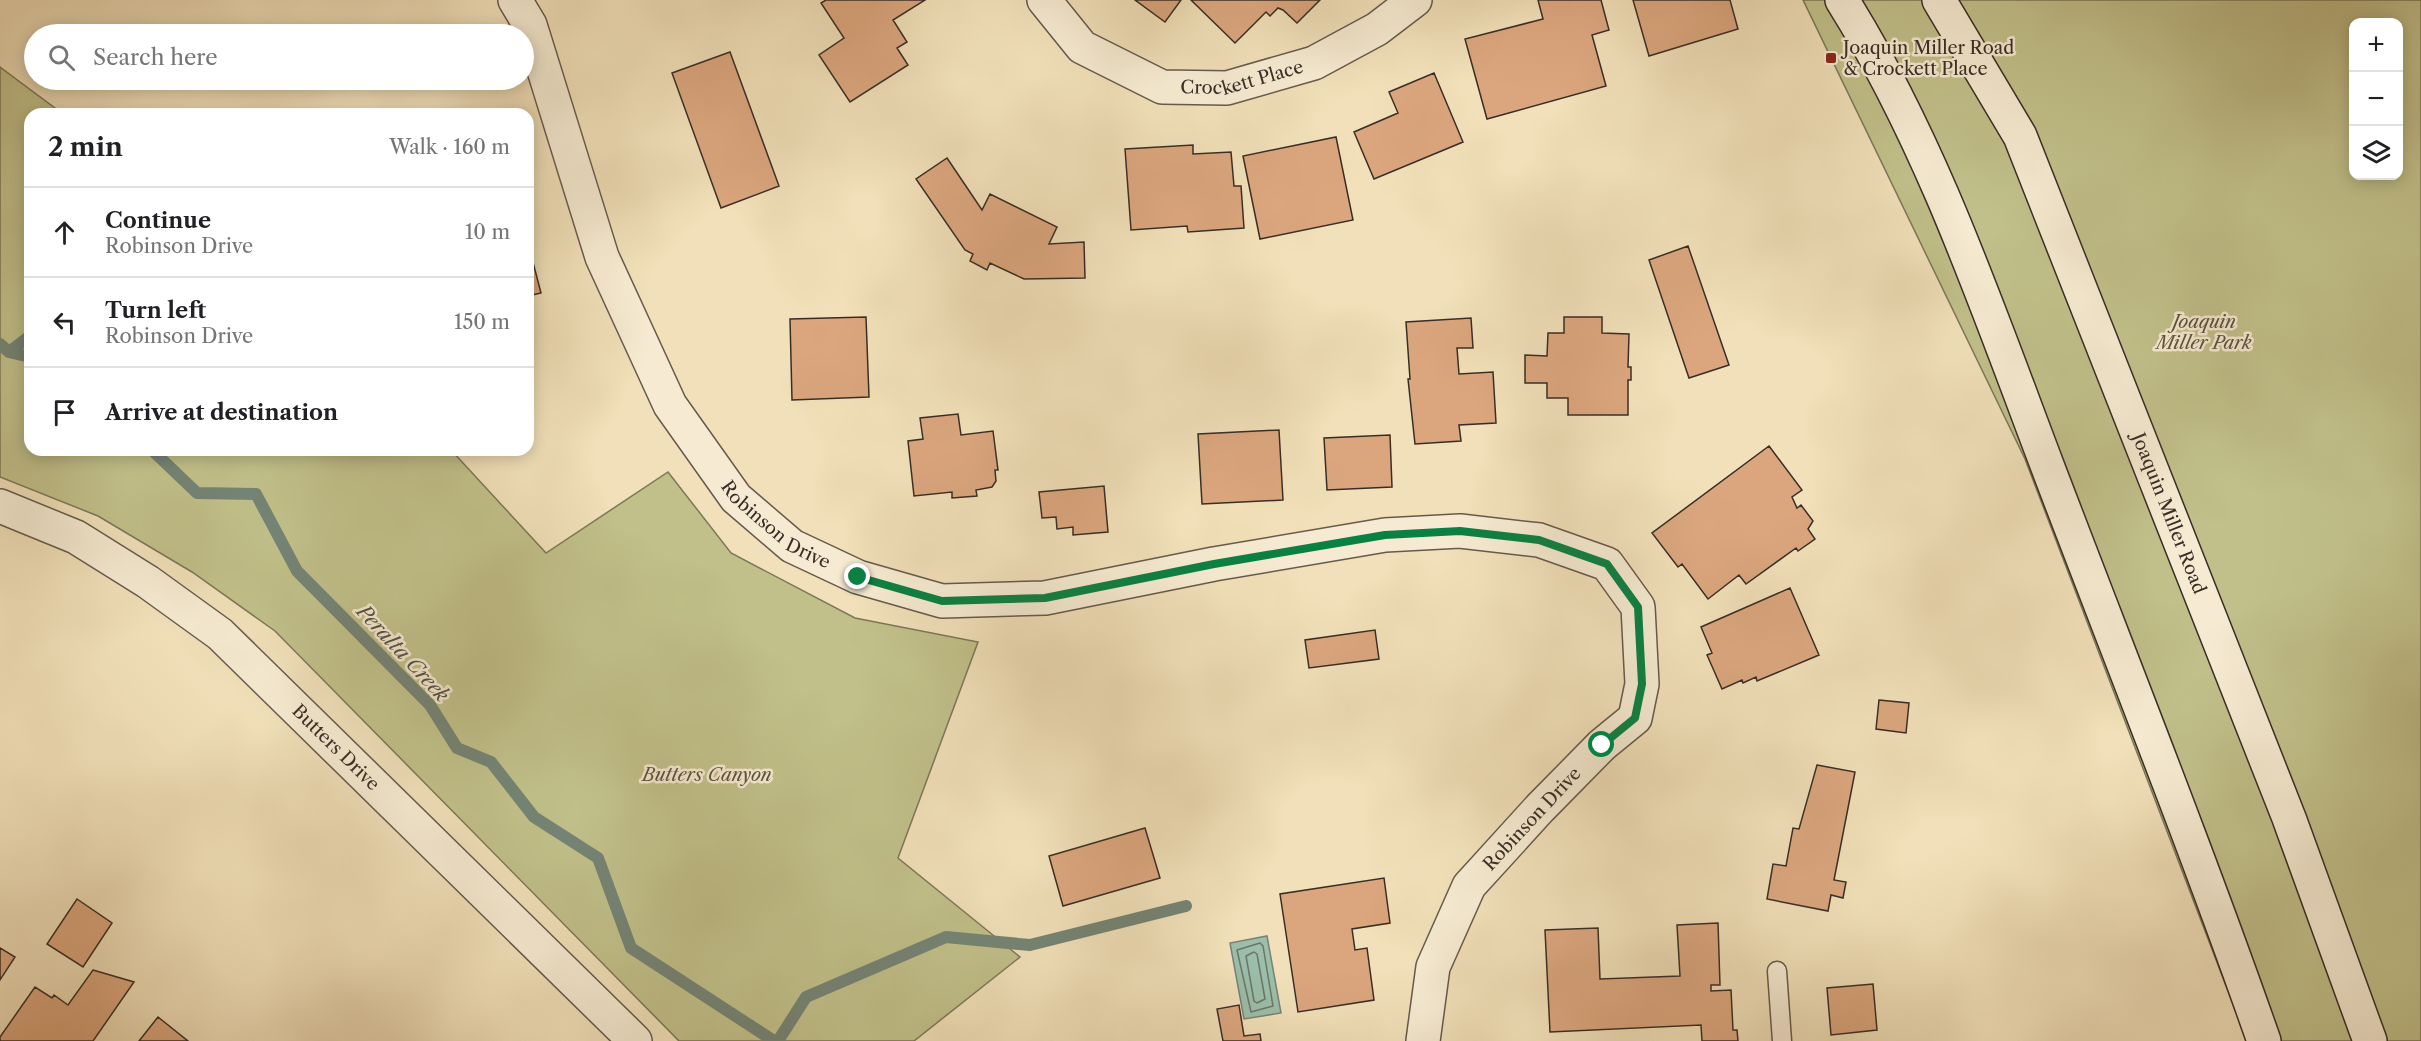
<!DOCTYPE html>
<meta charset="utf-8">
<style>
:root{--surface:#fff;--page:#f2f2f2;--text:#202124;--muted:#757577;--line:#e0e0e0}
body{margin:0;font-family:"Libre Caslon Text",serif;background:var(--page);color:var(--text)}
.controls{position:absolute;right:18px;top:18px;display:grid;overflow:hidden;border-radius:12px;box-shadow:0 3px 15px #0003}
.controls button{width:54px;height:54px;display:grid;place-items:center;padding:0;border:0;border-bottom:2px solid var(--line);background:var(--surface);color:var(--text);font:30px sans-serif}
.stop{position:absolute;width:18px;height:18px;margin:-14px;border:4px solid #0b8043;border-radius:50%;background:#fff}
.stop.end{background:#0b8043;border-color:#fff;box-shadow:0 2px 6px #0008}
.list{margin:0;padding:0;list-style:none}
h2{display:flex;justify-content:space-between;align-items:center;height:78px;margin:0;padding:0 24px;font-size:26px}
h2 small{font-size:20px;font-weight:400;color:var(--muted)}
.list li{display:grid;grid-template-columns:39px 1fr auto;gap:18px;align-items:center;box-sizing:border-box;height:90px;padding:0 24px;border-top:2px solid var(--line)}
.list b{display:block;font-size:22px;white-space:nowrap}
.list p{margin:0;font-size:20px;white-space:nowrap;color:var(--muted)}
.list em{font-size:20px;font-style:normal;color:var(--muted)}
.icon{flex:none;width:33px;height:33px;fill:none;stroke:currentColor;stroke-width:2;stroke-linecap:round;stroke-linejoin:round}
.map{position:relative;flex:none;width:2421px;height:1041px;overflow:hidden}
.search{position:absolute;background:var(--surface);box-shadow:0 3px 15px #0003;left:24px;top:24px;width:510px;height:66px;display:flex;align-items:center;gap:15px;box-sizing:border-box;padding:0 21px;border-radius:33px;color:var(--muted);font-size:22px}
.panel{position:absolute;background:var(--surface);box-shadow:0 3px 15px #0003;left:24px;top:108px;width:510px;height:348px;border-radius:18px}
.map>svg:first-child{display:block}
</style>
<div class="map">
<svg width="2421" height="1041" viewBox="0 0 2421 1041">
<rect width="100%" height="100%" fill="#f1e0b9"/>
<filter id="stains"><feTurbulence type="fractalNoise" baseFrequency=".00333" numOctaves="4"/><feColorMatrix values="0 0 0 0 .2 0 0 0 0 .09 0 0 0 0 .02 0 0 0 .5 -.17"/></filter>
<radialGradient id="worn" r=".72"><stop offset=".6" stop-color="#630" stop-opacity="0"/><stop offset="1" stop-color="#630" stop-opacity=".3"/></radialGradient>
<!-- green -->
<path fill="#c1c08a" stroke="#7c7758" stroke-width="1.5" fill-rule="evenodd" d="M1803,0h618v1041h-174l-222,-582zM2354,22h44v154h-44z
M0,67l63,47h-33v336h421l95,103 122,-81 63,81 124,65 123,24 -80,216 122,99 -106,84h-235l-404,-410 -83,-59 -94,-56 -98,-39z"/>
<!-- water -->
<path fill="#9cbeaa" stroke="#748475" stroke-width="1.5" d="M1267,936l14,77 -37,6 -14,-76z"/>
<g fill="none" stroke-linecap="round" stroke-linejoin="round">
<!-- shore -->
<path stroke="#6a7668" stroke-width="1.5" d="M1260,943l3,3 10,60 -22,6 -14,-62z
M1254,952l3,2 8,45 -8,4 -3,-2 -8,-45z"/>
<!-- stream -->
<path stroke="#748475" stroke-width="12" d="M0,344l9,8 21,5
M9,352l21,-16
M152,450l45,43 59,1 41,77 133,134 27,43 34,14 43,55 64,41 33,90 143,93
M778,1041l28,-44 140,-60 84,8 156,-39"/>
</g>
<!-- building -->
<path fill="#dba67e" stroke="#382e26" stroke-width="1.5" d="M826,0h99l-32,20 14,22 -10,6 11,17 -58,37 -31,-47 25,-17 -23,-35z
M1135,0h46l-16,22z
M1191,0h129l-23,23 -14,-13 -5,-2 -8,8 -4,-4 -31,31z
M1538,0h63l8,30 -17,5 14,51 -119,33 -22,-80 78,-20z
M1633,0h97l8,29 -89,27z
M730,52l49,134 -58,22 -49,-135z
M1434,73l29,69 -89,37 -20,-47 44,-19 -9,-21z
M1336,137l17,83 -93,19 -17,-83z
M1193,145v9l38,-2 3,34h7l3,42 -56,4 -1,-6 -56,4 -6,-81z
M947,158l35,52 8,-16 67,33 -8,17 35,-2 1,36 -61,1 -34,-16 -3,7 -17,-9 3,-7 -8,-4 -49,-71z
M528,243l13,50 -13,3z
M1688,246l41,119 -40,13 -40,-118z
M866,317l3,80 -77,3 -2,-81z
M1564,317h38v16l27,1 -1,33h3v13h-3v35h-60v-17h-21v-15h-22v-28l22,1 1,-23h16z
M1471,318l2,30h-16l2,26 34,-2 3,51 -37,2 2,16 -46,3 -7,-65h2l-4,-57z
M958,414l3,21 32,-4 5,39h-3l1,11 -4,6 -16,3 1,6 -25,2v-6l-38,4 -6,-55 15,-2 -3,-21z
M1279,430l4,70 -81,4 -4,-70z
M1390,435l2,52 -65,3 -3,-52z
M1769,446l33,44 -10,7 5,11 4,-3 12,16 -5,8 7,10 -17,12 -2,-3 -50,36 -7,-9 -31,24 -26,-35 -4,3 -26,-34z
M1104,486l4,46 -35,3v-8l-16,2 -1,-12 -14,1 -3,-26z
M1790,588l29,67 -62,26 -1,-4 -13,6 -1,-3 -20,9 -15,-34 5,-2 -11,-26z
M1375,630l4,29 -70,9 -4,-28z
M1879,700l30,3 -3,30 -30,-4z
M1817,765l38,7 -21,108 12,2 -3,16 -12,-3 -3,16 -61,-12 6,-35 13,2 7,-38 6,1z
M1145,828l15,50 -97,28 -14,-50z
M1384,878l6,45 -38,6 3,21 12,-2 7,52 -76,12 -18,-118z
M77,899l35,24 -29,44 -36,-23z
M1718,923l2,62h-9v6l20,-1 2,40h4l1,11h-36l-1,-16 -151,7 -5,-102 53,-2 2,51 80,-3 -3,-51z
M0,948l15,9 -15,23z
M93,970l41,12 -41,59h-93v-4l35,-50 17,11 2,-3 14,10z
M1873,984l4,46 -46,5 -4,-47z
M1239,1005l5,31 16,-2 1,7h-38l-6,-32z
M158,1017l30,24h-49z"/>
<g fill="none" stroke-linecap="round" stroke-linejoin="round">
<!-- service casing -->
<g stroke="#665a4b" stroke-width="21">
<path id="service" d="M1777,971l5,70"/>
</g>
<!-- minor casing -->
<g stroke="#665a4b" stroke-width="36">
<g id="minor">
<path id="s1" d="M515,0l15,25 72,232 68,148 66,93 56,48 66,31 84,24 103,-3 169,-34 171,-29 75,-4 79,9 68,24 31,43 4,77 -7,34 -33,27 -62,63 -71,78 -36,81 -10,74"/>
<path id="s2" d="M1044,0l38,47 80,40 65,1 87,-25 63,-34 38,-29"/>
<path id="s3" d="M0,506l76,31 72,45 72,52 415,407"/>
</g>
</g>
<!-- secondary casing -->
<g stroke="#382e26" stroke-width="36">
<g id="secondary">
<path d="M1842,0c90,144 145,307 205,465 73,192 149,382 217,576"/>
<path id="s4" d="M1939,0l81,136 269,682 81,223"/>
</g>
</g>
<!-- service -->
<use href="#service" stroke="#f6ebd2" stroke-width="18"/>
<!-- minor -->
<use href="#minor" stroke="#f6ebd2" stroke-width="33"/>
<!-- secondary -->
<use href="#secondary" stroke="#f6ebd2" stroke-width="33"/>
</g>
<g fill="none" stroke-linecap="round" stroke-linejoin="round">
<!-- route -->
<path stroke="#0b8043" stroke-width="8" d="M858,577l84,24 103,-3 169,-34 171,-29 75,-4 79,9 68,24 31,43 4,77 -7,34 -33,27"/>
</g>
<!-- markers -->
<rect fill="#8f2418" stroke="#f6ebd2" stroke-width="2" x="1825" y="52" width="12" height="12" rx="3"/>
<g text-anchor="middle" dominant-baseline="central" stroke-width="5" stroke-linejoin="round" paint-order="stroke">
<!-- poi labels -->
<g font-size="18" fill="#382e26" stroke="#f6ebd2" text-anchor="start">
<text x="1843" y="48">Joaquin Miller Road<tspan x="1843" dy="21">&amp; Crockett Place</tspan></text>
</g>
<!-- street labels -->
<g font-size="18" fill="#382e26" stroke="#f6ebd2">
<text stroke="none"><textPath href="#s2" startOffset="231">Crockett Place</textPath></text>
<text stroke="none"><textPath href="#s4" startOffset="564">Joaquin Miller Road</textPath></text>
<text stroke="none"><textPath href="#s1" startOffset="597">Robinson Drive</textPath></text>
<text stroke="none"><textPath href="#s3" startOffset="418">Butters Drive</textPath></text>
<text transform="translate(1532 819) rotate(-47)">Robinson Drive</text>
</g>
<!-- park labels -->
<g font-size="18" font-style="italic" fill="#5a523f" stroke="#f6ebd2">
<text x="2204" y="322">Joaquin<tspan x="2204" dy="21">Miller Park</tspan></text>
<text x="707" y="775">Butters Canyon</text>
</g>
<!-- water labels -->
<g font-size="20" font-style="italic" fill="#515247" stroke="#f6ebd2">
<text transform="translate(403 653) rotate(47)">Peralta Creek</text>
</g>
</g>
<rect width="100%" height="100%" filter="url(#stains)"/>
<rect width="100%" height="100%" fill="url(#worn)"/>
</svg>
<div class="controls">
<button>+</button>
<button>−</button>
<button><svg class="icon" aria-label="layers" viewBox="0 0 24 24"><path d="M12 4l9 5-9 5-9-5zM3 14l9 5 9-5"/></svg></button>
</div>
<div class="stop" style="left:1602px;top:745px"></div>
<div class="stop end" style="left:858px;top:577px"></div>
<div class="search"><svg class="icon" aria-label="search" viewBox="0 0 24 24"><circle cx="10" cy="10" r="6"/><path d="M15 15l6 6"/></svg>Search here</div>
<section class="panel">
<h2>2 min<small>Walk · 160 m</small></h2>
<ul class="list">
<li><svg class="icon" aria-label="ahead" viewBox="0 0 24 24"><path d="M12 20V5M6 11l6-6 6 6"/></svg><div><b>Continue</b><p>Robinson Drive</p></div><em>10 m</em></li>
<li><svg class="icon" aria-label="left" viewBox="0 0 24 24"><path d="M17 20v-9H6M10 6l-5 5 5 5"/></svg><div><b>Turn left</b><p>Robinson Drive</p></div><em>150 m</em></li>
<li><svg class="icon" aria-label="arrive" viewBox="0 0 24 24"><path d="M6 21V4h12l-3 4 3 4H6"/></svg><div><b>Arrive at destination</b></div></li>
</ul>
</section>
</div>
